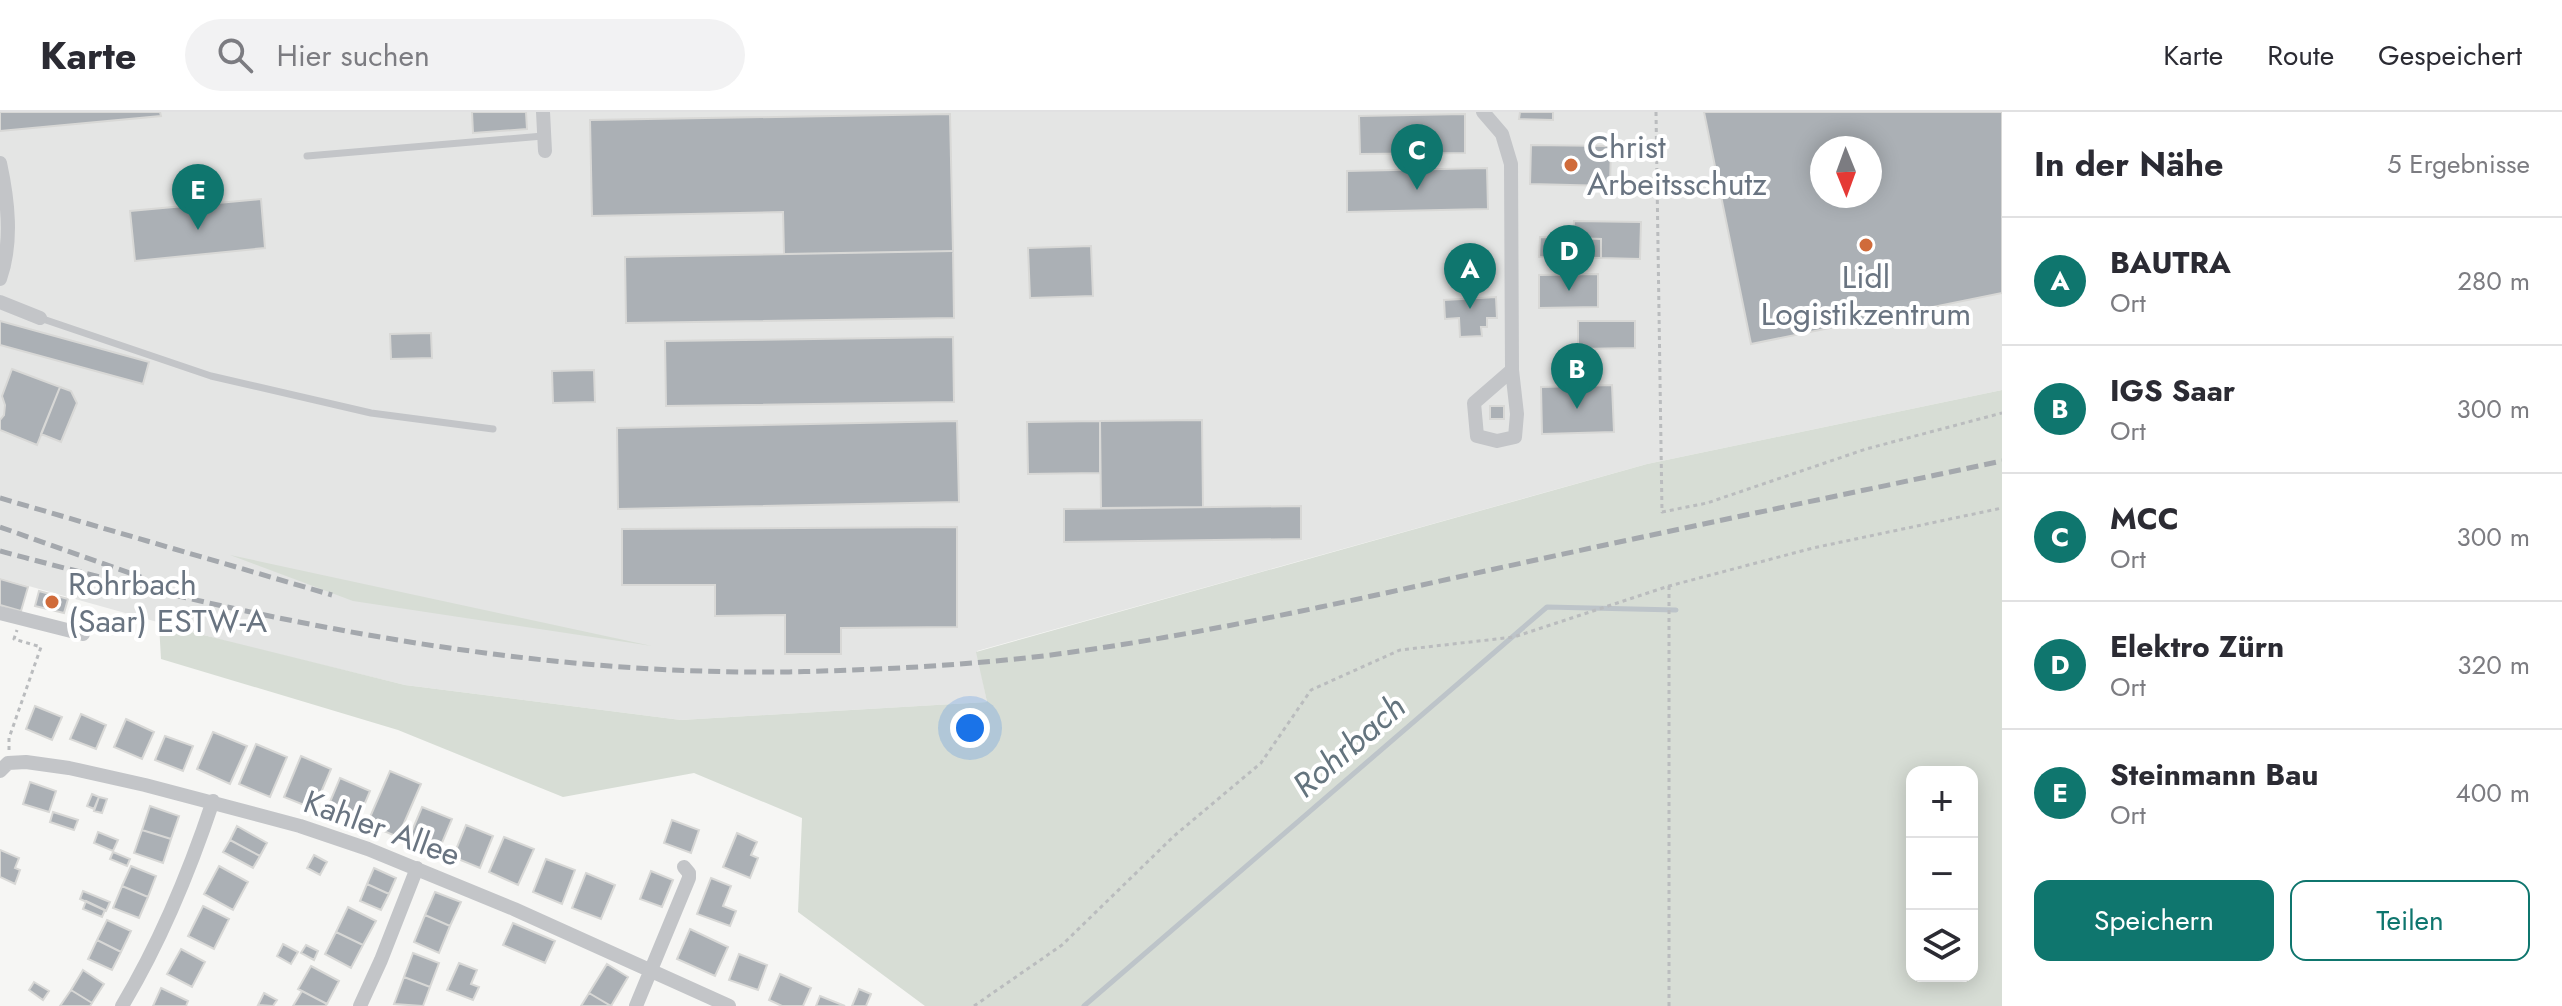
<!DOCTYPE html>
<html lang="de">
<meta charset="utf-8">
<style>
:root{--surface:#fff;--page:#f2f2f3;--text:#2b2b33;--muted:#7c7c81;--line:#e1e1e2;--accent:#0f766e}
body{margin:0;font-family:Jost,sans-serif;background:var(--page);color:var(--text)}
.controls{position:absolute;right:24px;bottom:24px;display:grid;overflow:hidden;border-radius:16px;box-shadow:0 4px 20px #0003}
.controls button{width:72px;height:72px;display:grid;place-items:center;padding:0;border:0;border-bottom:2px solid var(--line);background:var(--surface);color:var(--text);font:40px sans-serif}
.compass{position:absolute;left:1810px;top:24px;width:72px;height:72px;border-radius:50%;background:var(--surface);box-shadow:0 4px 20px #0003;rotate:179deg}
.you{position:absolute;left:970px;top:616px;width:28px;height:28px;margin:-20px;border:6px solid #fff;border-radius:50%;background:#1a73e8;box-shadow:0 0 0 12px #1a73e833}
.badge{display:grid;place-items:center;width:52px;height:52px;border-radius:50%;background:var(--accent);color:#fff;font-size:26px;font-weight:700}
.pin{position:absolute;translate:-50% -66px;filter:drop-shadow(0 2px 4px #0008)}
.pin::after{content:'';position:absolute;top:42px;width:28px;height:24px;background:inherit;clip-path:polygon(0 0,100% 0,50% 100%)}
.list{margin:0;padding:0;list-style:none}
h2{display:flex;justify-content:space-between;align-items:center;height:104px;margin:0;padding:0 32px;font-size:34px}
h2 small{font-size:26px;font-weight:400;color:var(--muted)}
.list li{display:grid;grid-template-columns:52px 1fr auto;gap:24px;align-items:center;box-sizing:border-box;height:128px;padding:0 32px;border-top:2px solid var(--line)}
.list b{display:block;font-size:30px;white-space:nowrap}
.list p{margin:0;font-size:26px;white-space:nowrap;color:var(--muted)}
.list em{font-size:26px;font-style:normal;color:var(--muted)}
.actions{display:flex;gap:16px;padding:24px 32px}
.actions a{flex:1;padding:18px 0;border:2px solid var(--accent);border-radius:16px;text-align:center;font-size:28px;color:var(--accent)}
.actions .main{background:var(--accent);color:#fff}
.icon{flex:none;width:44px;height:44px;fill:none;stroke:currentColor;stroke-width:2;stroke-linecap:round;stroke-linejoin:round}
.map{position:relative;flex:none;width:2002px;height:894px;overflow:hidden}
header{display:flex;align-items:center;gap:48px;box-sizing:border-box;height:112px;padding:0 40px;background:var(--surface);border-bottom:2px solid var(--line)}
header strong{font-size:38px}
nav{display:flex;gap:44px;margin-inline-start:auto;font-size:28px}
.search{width:560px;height:72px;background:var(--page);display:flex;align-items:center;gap:20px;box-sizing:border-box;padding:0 28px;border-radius:44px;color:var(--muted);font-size:30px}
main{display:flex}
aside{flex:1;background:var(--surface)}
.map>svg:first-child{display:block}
</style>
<header>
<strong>Karte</strong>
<div class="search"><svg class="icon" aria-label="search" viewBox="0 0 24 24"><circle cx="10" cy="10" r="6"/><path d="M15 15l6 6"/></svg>Hier suchen</div>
<nav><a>Karte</a><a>Route</a><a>Gespeichert</a></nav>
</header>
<main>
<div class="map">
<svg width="2002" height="894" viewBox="0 0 2002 894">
<rect width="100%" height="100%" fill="#f6f6f4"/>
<!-- built -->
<path fill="#e4e5e4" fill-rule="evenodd" d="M0,0h2002v278l-355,74 -670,187 10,51 -306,18 -276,-35 -169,-41 -236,-66zM1822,36h48v48h-48z"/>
<!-- green -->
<path fill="#d7ddd5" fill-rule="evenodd" d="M2002,278v616h-1077l-127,-94 4,-94 -108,-45 -131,24 -165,-67 -237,-71 -2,-35 246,61 276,35 306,-18 -11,-50 671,-188zM1972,660v204h-60v-204z
M230,443l422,91 -299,-45z"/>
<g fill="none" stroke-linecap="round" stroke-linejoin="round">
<!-- stream -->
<path stroke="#bdc4c9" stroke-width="5" d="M1084,894l463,-399 129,3"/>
</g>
<!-- building -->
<path fill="#abb0b5" stroke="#d8d8d6" stroke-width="2" fill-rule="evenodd" d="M0,0h160l1,4 -161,15z
M472,0h54l1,17 -54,4z
M1520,0h33v8l-34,-1z
M1704,0h298v181l-251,51zM1822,36h48v48h-48z
M950,2l3,137 -169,3 -1,-42 -191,4 -2,-96z
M1465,2v39l-105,1 -1,-38z
M1531,33l80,1 -1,40 -80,-2z
M1487,56l1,41 -141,3v-41z
M261,87l4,49 -130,13 -5,-50z
M1574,109l67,1 -1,37 -39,-1v-19l-28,-1z
M1540,125l61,2v19l-62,-1z
M1091,134l2,50 -63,2 -2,-50z
M953,139l1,67 -328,5 -1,-66z
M1598,162v33l-59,1v-33z
M1496,185l1,21h-10v9h-6l1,9 -22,1 -1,-19 -14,1 -1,-19z
M0,209l149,41 -6,22 -143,-39z
M1578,209h57v27l-57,1z
M431,221l1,25 -41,1 -1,-25z
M953,225l1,65 -288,4 -1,-65z
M12,257l48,18 -23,58 -37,-15v-10l4,-5 1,-10 -3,-9z
M594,258l1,32 -42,1 -1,-32z
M1612,273l2,47 -72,2 -1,-47z
M60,275l11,4 6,12 -16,39 -20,-8z
M1490,294h14v13h-14z
M1202,308l1,87 -102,1 -1,-87z
M957,309l2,81 -341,7 -1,-81z
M1100,309v52l-72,1 -1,-52z
M1301,394v33l-237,3v-33z
M957,415v100l-116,1v26h-56v-39l-70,1v-31h-93v-56z
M0,467l28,8 -7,24 -21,-6z
M39,479l29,8 -4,14 -29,-7z
M35,594l27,11 -10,23 -26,-11z
M81,602l25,11 -10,24 -26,-10z
M126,607l28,13 -12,27 -28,-12z
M213,620l34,14 -17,38 -33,-15z
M165,624l28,10 -10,25 -28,-11z
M256,632l31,13 -17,40 -31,-13z
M301,644l30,13 -17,40 -30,-12z
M390,659l31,13 -23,53 -31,-13z
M340,666l30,13 -13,31 -30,-13z
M30,670l26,9 -7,21 -26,-8z
M92,682l7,3 -5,12 -7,-3z
M99,685l8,2 -5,14 -8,-2z
M150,694l29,10 -8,23 -29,-9z
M422,695l30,12 -13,31 -30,-12z
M53,700l25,8 -4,10 -24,-8z
M672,708l27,10 -8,23 -27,-10z
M466,713l27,11 -13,32 -27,-11z
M237,714l30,17 -7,13 -30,-16z
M142,718l29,9 -8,24 -29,-10z
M98,720l20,8 -5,11 -19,-8z
M737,721l20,9 -6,13 7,3 -8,20 -27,-11z
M504,725l30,12 -16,36 -29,-13z
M230,728l30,16 -7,12 -30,-16z
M0,738l19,8 -4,10 5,2 -5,14 -15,-7z
M113,740l17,7 -3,7 -17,-7z
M314,743l13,7 -7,13 -13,-7z
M546,747l29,11 -13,34 -29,-12z
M131,754l25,10 -8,21 -26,-11z
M219,754l29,16 -15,28 -29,-16z
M374,756l22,10 -7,16 -22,-10z
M651,759l22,9 -11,27 -22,-8z
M586,761l29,12 -14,34 -29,-11z
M711,766l20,8 -8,20 13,5 -6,15 -33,-12z
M367,772l22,10 -8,16 -21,-9z
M122,774l26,11 -9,21 -26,-10z
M83,779l27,11 -4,9 -26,-12z
M435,780l26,10 -11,24 -25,-11z
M86,789l19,9 -3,7 -19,-8z
M203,794l26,13 -15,30 -26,-13z
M348,795l28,14 -13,24 -27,-13z
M425,803l25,11 -11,27 -25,-11z
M107,808l24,11 -10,21 -24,-12z
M513,811l42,18 -10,22 -42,-18z
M690,817l38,18 -13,29 -38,-17z
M336,820l27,13 -12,23 -26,-14z
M97,828l24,12 -9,18 -24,-11z
M283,832l15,8 -7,12 -14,-8z
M306,833l12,6 -4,9 -13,-7z
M181,837l24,13 -13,25 -25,-13z
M413,841l26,10 -9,24 -26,-10z
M739,842l28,11 -9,25 -29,-10z
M459,851l18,7 -6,14 8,3 -6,13 -26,-10z
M607,852l21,13 -17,29 -22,-13z
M311,854l28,15 -12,23 -29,-15z
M83,858l21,14 -12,19 -21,-13z
M780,862l31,14 -8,18h-21l-13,-6z
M404,865l26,10 -7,19 -29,-2z
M34,870l15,9 -6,9 -14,-10z
M161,876l27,13 -2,5h-33z
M859,877l12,5 -5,12h-14z
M71,878l21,13 -2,3h-30z
M302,879l25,13 -2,2h-32z
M264,881l13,7 -4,6 -15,-1z
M589,881l22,13h-30z
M820,884l25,10h-29z"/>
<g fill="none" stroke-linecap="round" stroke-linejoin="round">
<!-- path -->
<path stroke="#babcbe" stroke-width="3" stroke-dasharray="4 4" stroke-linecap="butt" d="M1656,0l6,400 45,-9 159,-54 136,-36
M1669,474v420
M9,638v-12l32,-91 -27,-8 3,-9
M974,894l88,-61 112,-109 87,-73 50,-73 89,-40 114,-13 155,-51 144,-38 189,-40"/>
<!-- lane -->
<path stroke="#c3c5c8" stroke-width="7" d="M307,44l236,-20
M40,206l171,58 160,37 122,16"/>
<!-- street -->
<path stroke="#c3c5c8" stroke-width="14" d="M543,0l2,39
M1483,0l19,22 9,30 1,206 5,44 -2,23 -18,4 -20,-5 -3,-33 38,-33
M0,51c8,37 13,79 0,116
M0,190l40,16
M0,501l83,21
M0,659l8,-8 18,-1 43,6 76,17 155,41 68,23 146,60 215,97
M122,894c39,-65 67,-133 91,-205
M360,894l21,-46 36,-92
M636,894l53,-128v-5l-5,-6"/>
<!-- rail -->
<path stroke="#a4a8ad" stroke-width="5" stroke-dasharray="12 6" stroke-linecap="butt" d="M0,386l332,97
M0,415l141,50
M0,439c257,69 518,124 785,121 89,-2 178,-6 266,-17 159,-21 315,-58 471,-92 160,-35 320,-68 480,-102"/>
</g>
<!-- markers -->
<g fill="#d06b3a" stroke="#fff" stroke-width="3">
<circle cx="1571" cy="53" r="8"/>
<circle cx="1866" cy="133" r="8"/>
<circle cx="52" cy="490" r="8"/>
</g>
<g text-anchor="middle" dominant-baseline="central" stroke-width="8" stroke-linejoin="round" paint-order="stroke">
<!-- poi labels -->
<g font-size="32" fill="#697481" stroke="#fff" text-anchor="start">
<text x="1587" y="35">Christ<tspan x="1587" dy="37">Arbeitsschutz</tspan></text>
<text x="1866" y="165" text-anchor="middle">Lidl<tspan x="1866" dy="37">Logistikzentrum</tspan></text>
<text x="68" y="472">Rohrbach<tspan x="68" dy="37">(Saar) ESTW-A</tspan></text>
</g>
<!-- street labels -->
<g font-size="32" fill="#697481" stroke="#fff">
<text transform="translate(382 716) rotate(20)">Kahler Allee</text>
</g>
<!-- water labels -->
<g font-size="34" font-style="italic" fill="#64747e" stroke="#fff">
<text transform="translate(1349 634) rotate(-41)">Rohrbach</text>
</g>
</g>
</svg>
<div class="controls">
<button>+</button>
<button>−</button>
<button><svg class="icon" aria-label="layers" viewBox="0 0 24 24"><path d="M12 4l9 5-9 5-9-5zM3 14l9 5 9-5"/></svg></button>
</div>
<svg class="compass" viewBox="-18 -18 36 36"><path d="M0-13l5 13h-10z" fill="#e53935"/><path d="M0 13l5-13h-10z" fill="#7c7c81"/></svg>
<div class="you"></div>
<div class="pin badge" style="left:1470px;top:197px">A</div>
<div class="pin badge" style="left:1577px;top:297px">B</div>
<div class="pin badge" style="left:1417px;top:78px">C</div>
<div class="pin badge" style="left:1569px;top:179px">D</div>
<div class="pin badge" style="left:198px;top:118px">E</div>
</div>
<aside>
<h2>In der Nähe<small>5 Ergebnisse</small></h2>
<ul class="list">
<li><span class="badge">A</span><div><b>BAUTRA</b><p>Ort</p></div><em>280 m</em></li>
<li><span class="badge">B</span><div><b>IGS Saar</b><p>Ort</p></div><em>300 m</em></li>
<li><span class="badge">C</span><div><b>MCC</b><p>Ort</p></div><em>300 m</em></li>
<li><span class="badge">D</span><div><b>Elektro Zürn</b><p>Ort</p></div><em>320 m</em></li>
<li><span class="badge">E</span><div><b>Steinmann Bau</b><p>Ort</p></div><em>400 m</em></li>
</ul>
<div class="actions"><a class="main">Speichern</a><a>Teilen</a></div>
</aside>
</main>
